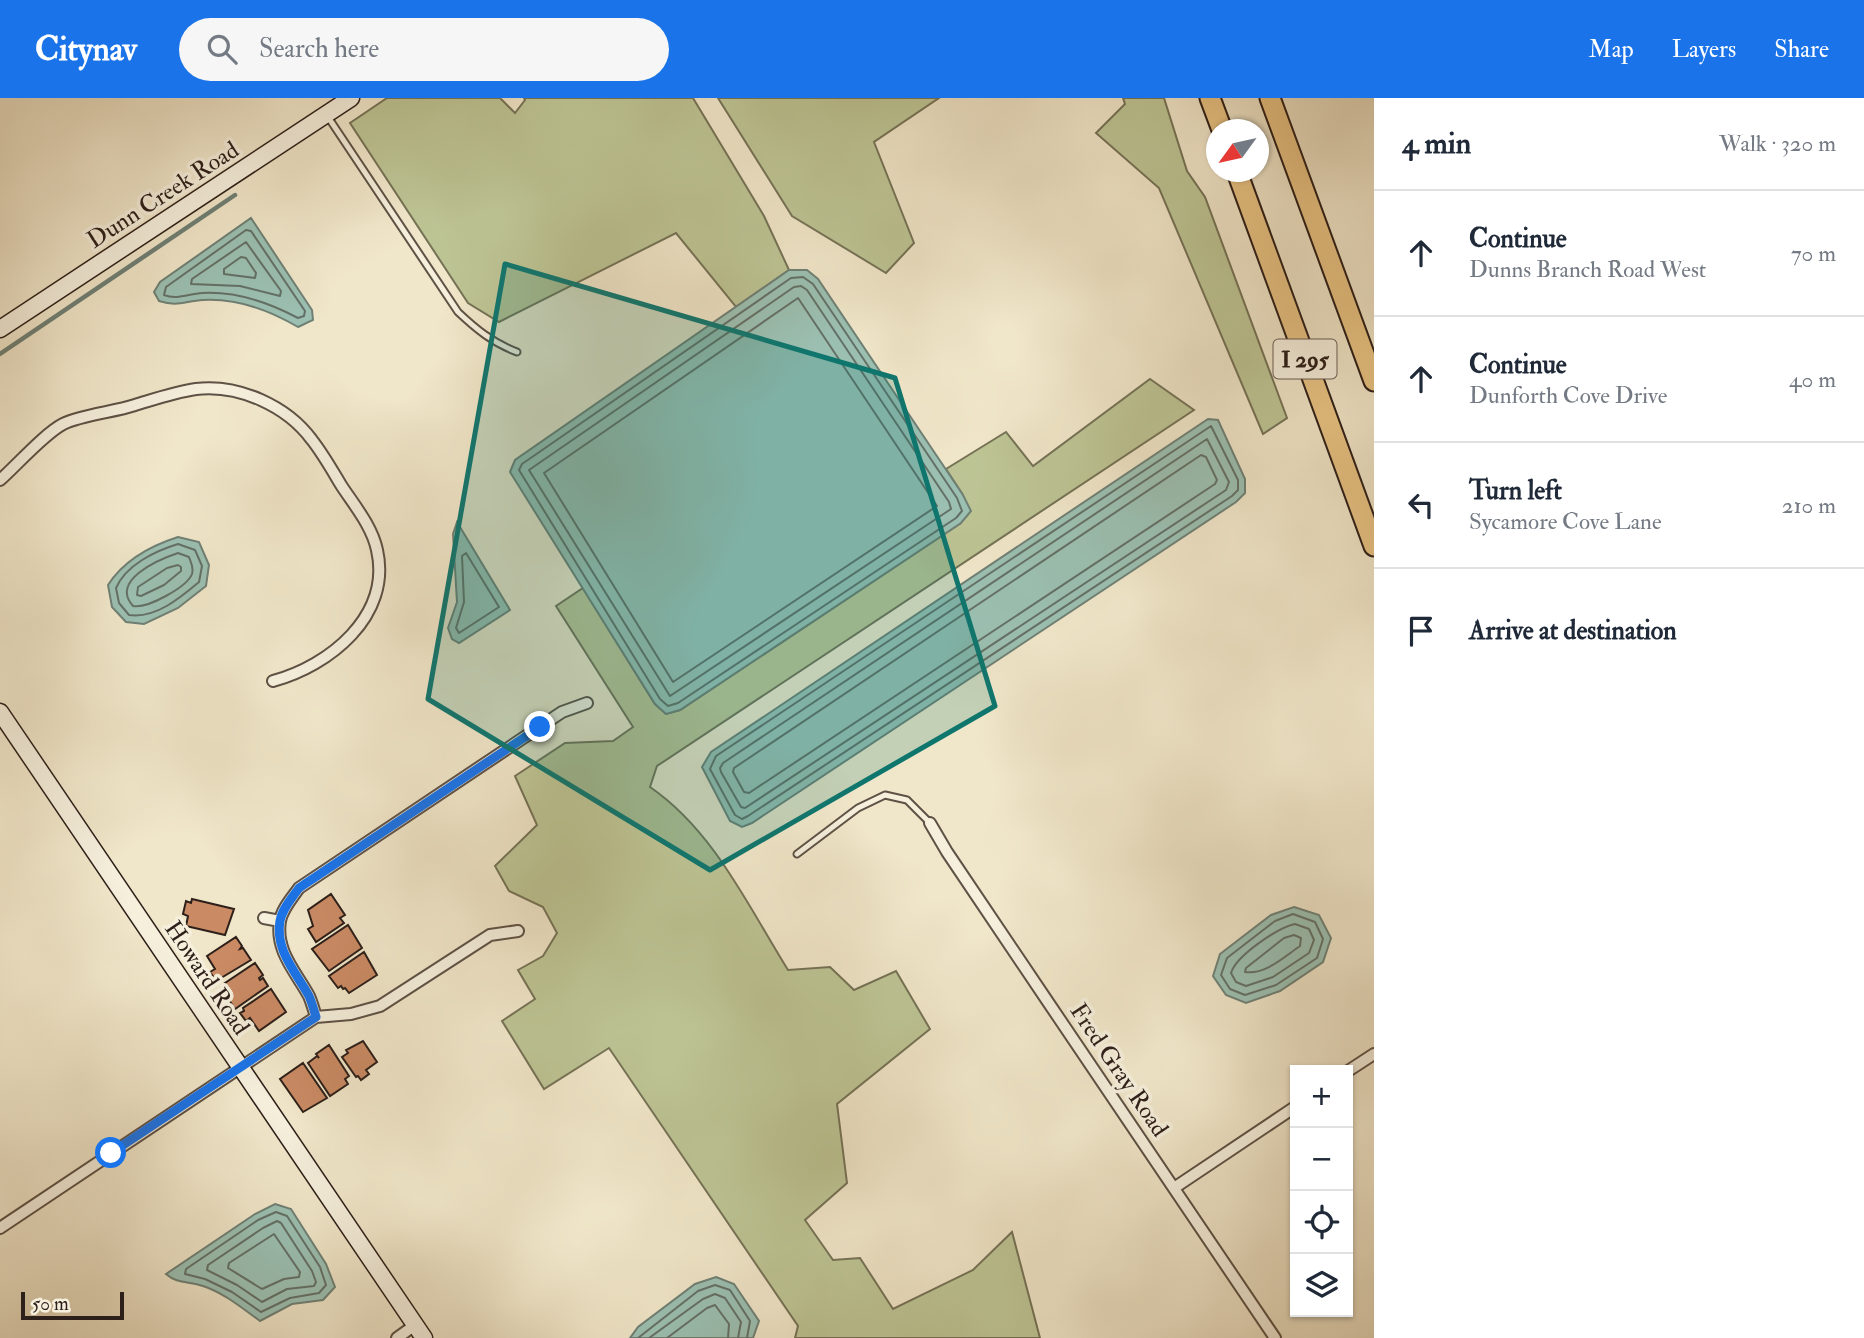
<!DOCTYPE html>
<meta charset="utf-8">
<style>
:root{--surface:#fff;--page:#f6f6f7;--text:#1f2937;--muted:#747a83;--line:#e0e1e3;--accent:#1a73e8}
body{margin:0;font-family:"IM FELL Double Pica",serif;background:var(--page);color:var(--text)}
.controls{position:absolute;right:21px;bottom:21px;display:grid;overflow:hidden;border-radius:0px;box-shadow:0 2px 5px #0004}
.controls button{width:63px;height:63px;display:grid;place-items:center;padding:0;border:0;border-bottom:2px solid var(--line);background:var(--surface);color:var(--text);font:35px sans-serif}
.compass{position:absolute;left:1206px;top:21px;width:63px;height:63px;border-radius:50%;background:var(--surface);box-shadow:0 2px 5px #0004;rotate:237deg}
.scale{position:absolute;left:21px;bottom:18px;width:103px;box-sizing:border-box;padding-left:7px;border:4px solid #2d1f19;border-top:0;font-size:19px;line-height:24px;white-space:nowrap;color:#2d1f19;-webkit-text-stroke:5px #f5efdc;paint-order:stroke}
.stop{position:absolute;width:21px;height:21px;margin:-16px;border:5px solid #1a73e8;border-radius:50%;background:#fff}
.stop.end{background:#1a73e8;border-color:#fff;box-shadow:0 2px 7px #0008}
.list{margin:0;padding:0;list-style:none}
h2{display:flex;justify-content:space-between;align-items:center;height:91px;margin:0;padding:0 28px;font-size:30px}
h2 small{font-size:23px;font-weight:400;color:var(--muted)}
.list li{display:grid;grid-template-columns:46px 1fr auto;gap:21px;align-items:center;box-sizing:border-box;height:126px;padding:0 28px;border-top:2px solid var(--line)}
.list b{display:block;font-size:26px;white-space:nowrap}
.list p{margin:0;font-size:23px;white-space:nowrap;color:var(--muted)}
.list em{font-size:23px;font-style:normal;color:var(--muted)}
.icon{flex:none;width:38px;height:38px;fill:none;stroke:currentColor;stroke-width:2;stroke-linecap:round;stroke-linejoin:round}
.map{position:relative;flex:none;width:1374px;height:1240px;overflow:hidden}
header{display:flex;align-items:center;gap:42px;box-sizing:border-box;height:98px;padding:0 35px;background:var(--accent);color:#fff}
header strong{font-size:33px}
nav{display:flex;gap:38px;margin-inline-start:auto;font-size:24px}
.search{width:490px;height:63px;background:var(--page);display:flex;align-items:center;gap:18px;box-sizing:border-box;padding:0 24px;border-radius:38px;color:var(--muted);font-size:26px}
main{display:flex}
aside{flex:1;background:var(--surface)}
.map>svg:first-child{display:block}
</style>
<header>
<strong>Citynav</strong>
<div class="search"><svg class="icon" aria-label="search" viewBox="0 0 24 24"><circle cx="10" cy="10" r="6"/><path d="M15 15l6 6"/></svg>Search here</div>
<nav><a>Map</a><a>Layers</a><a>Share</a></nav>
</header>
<main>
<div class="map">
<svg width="1374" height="1240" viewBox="0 0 1374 1240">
<rect width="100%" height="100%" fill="#f0e6c9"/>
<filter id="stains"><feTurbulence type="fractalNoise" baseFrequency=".00286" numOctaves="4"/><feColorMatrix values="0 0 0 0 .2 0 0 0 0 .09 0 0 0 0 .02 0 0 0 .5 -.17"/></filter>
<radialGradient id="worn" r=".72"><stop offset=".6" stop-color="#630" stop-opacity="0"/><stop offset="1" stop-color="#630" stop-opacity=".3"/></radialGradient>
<!-- green -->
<path fill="#bdc494" stroke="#757256" stroke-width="2" d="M387,0h113l15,15 10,-13 -1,-2h169l71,118 25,54 -53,37 -60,-74 -177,89 -31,-19 -118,-180z
M718,0h221l-65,44 40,101 -28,30 -94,-57z
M1123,0h41l23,73 18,26 82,221 -24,16 -104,-246 -63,-55 29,-29z
M1150,281l44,31 -537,356 -7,21c64,44 98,119 138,183l42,-3 24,23 42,-19 34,58 -93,75 10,79 -42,37 28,40 27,-2 33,51 80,-39 39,-38 28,106h-245l3,-12 -189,-278 -65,41 -42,-68 33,-22 -17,-29 25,-14 14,-23 -14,-26 -34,-16 -14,-25 42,-41 -22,-49 50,-33 48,-2 20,-14 -77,-121 27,-18 72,116 11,10 14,-4 281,-187 2,-28 -17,-26 60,-37 27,34z"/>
<!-- water -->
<path fill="#9bc0b2" stroke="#6f8075" stroke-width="2" d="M251,120l61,92 1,10 -15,7c-29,-17 -60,-29 -95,-27 -18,1 -25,7 -44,1l-5,-9 6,-10z
M789,172h18l11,9 145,216 8,16 -10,12 -281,187 -14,4 -11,-10 -145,-232 5,-12z
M1208,321l10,1 27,59v14l-9,9 -484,321 -10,4 -12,-6 -28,-54 9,-15z
M457,424l53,88 -51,33 -7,-4 -4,-11 9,-26 -4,-68z
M178,439l21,5 10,23 -3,21 -28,22 -34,16 -18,-2 -14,-15 -4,-22c16,-25 42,-39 70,-48z
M1294,809l25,8 12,23 -8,24 -43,29 -34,12 -20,-8 -13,-19 7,-22 51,-39z
M275,1106l16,5 35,55 9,23 -12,13 -31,4 -32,17c-18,-13 -36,-28 -57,-35 -14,-5 -26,-2 -37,-12l89,-60z
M716,1179l18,7 25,37 -6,17h-123l8,-11 57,-43z"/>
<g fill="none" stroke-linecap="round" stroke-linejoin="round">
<!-- shore -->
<path stroke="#647066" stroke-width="2" d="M246,132l5,1 54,80 -1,5 -6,2c-30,-16 -61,-27 -96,-25 -14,1 -25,7 -38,2l2,-8z
M246,144l35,49 -1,5 -40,-10 -49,-2 1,-5z
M241,159l5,1 10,15 -1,5 -31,-4v-5z
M803,179l10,7 144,214 5,13 -6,7 -278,185 -10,3 -8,-7 -141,-229 3,-6 269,-186z
M801,188l6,4 142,212 2,7 -281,187 -141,-226 265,-183z
M798,200l139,208 -264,176 -129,-209z
M1211,328l27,54v10l-6,6 -484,320 -6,3 -7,-4 -25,-46 6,-13z
M1207,341l22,43 -3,8 -481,318 -4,-1 -20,-35 -1,-4 3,-5z
M1201,357l5,2 11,23 -2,4 -466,309 -5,-1 -11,-20 1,-4z
M178,446l17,6 7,16 -3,16c-19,16 -44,37 -70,33l-10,-12 -3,-15c10,-23 39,-37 62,-44z
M178,455l11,4c2,6 5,10 3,17 -5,13 -45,35 -59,32 -23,-25 24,-46 45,-53z
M466,455l33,54 -40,26 -3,-5 8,-26 -2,-46z
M178,467l3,2v4l-17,14 -23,11 -4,-1 1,-8 29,-19z
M1293,816l22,8 8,17 -6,19 -41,27 -31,10 -15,-6 -9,-14 6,-17 48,-37z
M1295,826l14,5 5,11 -5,13 -36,24 -27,9 -10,-4 -5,-9c5,-17 46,-45 64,-49z
M1294,837l7,3 -1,8c-16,11 -35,29 -55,26l1,-4 38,-30z
M276,1114l11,4 33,51 6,18 -7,8 -29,5 -29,14 -29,-20 -27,-13 -20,-5 1,-5 72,-49z
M277,1123l4,2 31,48 4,11 -2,4 -27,3 -25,13 -25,-17 -30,-15 1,-5 55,-37z
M274,1136l26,38 -1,5 -15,2 -22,10 -34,-21 1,-5z
M638,1240l60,-47 17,-6 15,5 20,31 -3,17
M649,1240l54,-39 12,-5 10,4 16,24 -3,16
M667,1240l40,-30 8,-3 14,19 -1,14"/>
<!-- stream -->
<path stroke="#6f8075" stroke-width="4.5" d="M0,256l235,-159"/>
</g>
<!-- building -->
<path fill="#c98a64" stroke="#2d1f19" stroke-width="2" d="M331,796l14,21 -5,3 4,5 -28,19 -8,-13 5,-3 -5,-16z
M192,801l42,10 -9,26 -39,-9 2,-10 -5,-2 3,-13 5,2z
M348,827l14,23 -33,23 -17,-22z
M236,839l6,9 -2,3 3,-1 8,12 -35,21 -6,-9 5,-3 -8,-13z
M364,854l13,23 -28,18 -4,-5 -2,1 -2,-3 -3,2 -9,-12z
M255,865l8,12 -4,3 1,2 3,-2 5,8 -33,23 -12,-18 5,-4 -3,-4z
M271,891l15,23 -27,19 -9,-13 -4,3 -6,-8 4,-2 -1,-3z
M363,943l14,21 -11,8 3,4 -8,6 -3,-4 -2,1 -14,-20 6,-4 -2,-3z
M329,947l20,31 -4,3 3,5 -18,12 -22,-33 9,-7 2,2 -3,-4z
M303,965l24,35 -24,14 -23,-33z"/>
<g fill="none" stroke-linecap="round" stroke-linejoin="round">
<!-- lane casing -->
<g stroke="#5e5145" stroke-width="9">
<path id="lane" d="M328,19l130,195c18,17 35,31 59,40
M797,756l61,-46 27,-13 22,5 23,23"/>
</g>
<!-- street casing -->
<g stroke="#5e5145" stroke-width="14">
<path id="street" d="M0,382c17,-15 44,-46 63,-56 18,-9 51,-12 72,-19 20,-6 40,-13 61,-16 43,-5 91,17 116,51 11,14 20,30 29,45 13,20 31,41 36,65 15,66 -48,116 -104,131
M930,725l17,29 101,150 227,336
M264,820l16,3
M316,919c-2,-7 -4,-14 -7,-21 -13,-24 -34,-45 -29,-75 2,-12 12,-23 19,-33l263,-176 25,-9
M1348,973l26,-17
M1174,1090l121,-81
M0,1130l316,-211 35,-3 29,-8 110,-71 28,-4
M397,1240l18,-13"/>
</g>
<!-- secondary casing -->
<g stroke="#2d1f19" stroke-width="19">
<path id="secondary" d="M0,231l351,-231
M0,614l424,626"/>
</g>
<!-- highway casing -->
<g stroke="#2d1f19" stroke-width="23">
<path id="highway" d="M1210,0l12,32
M1270,0l104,283
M1237,74l137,374"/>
</g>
<!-- lane -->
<use href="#lane" stroke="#f5efdc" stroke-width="5"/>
<!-- street -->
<use href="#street" stroke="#f5efdc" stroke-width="10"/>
<!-- secondary -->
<use href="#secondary" stroke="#f5efdc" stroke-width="16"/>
<!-- highway -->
<use href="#highway" stroke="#e8c384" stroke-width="19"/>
</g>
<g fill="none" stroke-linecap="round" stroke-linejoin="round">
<!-- route -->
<path stroke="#1a73e8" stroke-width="9" d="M111,1055l205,-136c-2,-7 -4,-14 -7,-21 -13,-24 -34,-45 -29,-75 2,-12 12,-23 19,-33l241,-161"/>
</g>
<!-- marked area -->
<path fill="#0f766e" fill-opacity="0.2" stroke="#0f766e" stroke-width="5" stroke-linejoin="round" d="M505,166l390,114 100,328 -285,164 -282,-171z"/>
<g text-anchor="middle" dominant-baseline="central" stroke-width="7" stroke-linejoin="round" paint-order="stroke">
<!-- shield labels -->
<rect fill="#f5efdc" stroke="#695d54" stroke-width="2" x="1273.5" y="241.5" width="63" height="39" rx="5"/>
<g font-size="23" font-weight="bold" fill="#2d1f19">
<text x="1305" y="261">I 295</text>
</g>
<!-- street labels -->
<g font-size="24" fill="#2d1f19" stroke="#f5efdc">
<text transform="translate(163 97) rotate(-33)">Dunn Creek Road</text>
<text transform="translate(207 880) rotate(56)">Howard Road</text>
<text transform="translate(1119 972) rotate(56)">Fred Gray Road</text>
</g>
</g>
<rect width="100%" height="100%" filter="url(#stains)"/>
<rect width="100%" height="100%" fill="url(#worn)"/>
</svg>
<div class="controls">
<button>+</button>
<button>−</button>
<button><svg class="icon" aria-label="locate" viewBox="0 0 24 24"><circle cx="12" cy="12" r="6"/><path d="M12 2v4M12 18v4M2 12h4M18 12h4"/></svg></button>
<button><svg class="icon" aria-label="layers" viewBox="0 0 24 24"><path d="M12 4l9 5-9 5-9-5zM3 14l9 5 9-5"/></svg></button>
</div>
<svg class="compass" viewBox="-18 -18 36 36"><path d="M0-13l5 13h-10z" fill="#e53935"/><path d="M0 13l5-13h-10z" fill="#747a83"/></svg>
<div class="scale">50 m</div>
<div class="stop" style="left:111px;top:1055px"></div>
<div class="stop end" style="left:540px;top:629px"></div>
</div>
<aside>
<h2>4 min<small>Walk · 320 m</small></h2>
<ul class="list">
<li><svg class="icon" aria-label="ahead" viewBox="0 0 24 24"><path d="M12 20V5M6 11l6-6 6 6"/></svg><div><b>Continue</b><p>Dunns Branch Road West</p></div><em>70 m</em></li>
<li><svg class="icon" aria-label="ahead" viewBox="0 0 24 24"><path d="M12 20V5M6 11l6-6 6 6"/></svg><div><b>Continue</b><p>Dunforth Cove Drive</p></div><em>40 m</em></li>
<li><svg class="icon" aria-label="left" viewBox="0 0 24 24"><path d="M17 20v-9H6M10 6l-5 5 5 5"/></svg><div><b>Turn left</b><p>Sycamore Cove Lane</p></div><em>210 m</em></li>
<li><svg class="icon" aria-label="arrive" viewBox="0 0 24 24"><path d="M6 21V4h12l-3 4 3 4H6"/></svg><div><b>Arrive at destination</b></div></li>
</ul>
</aside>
</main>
